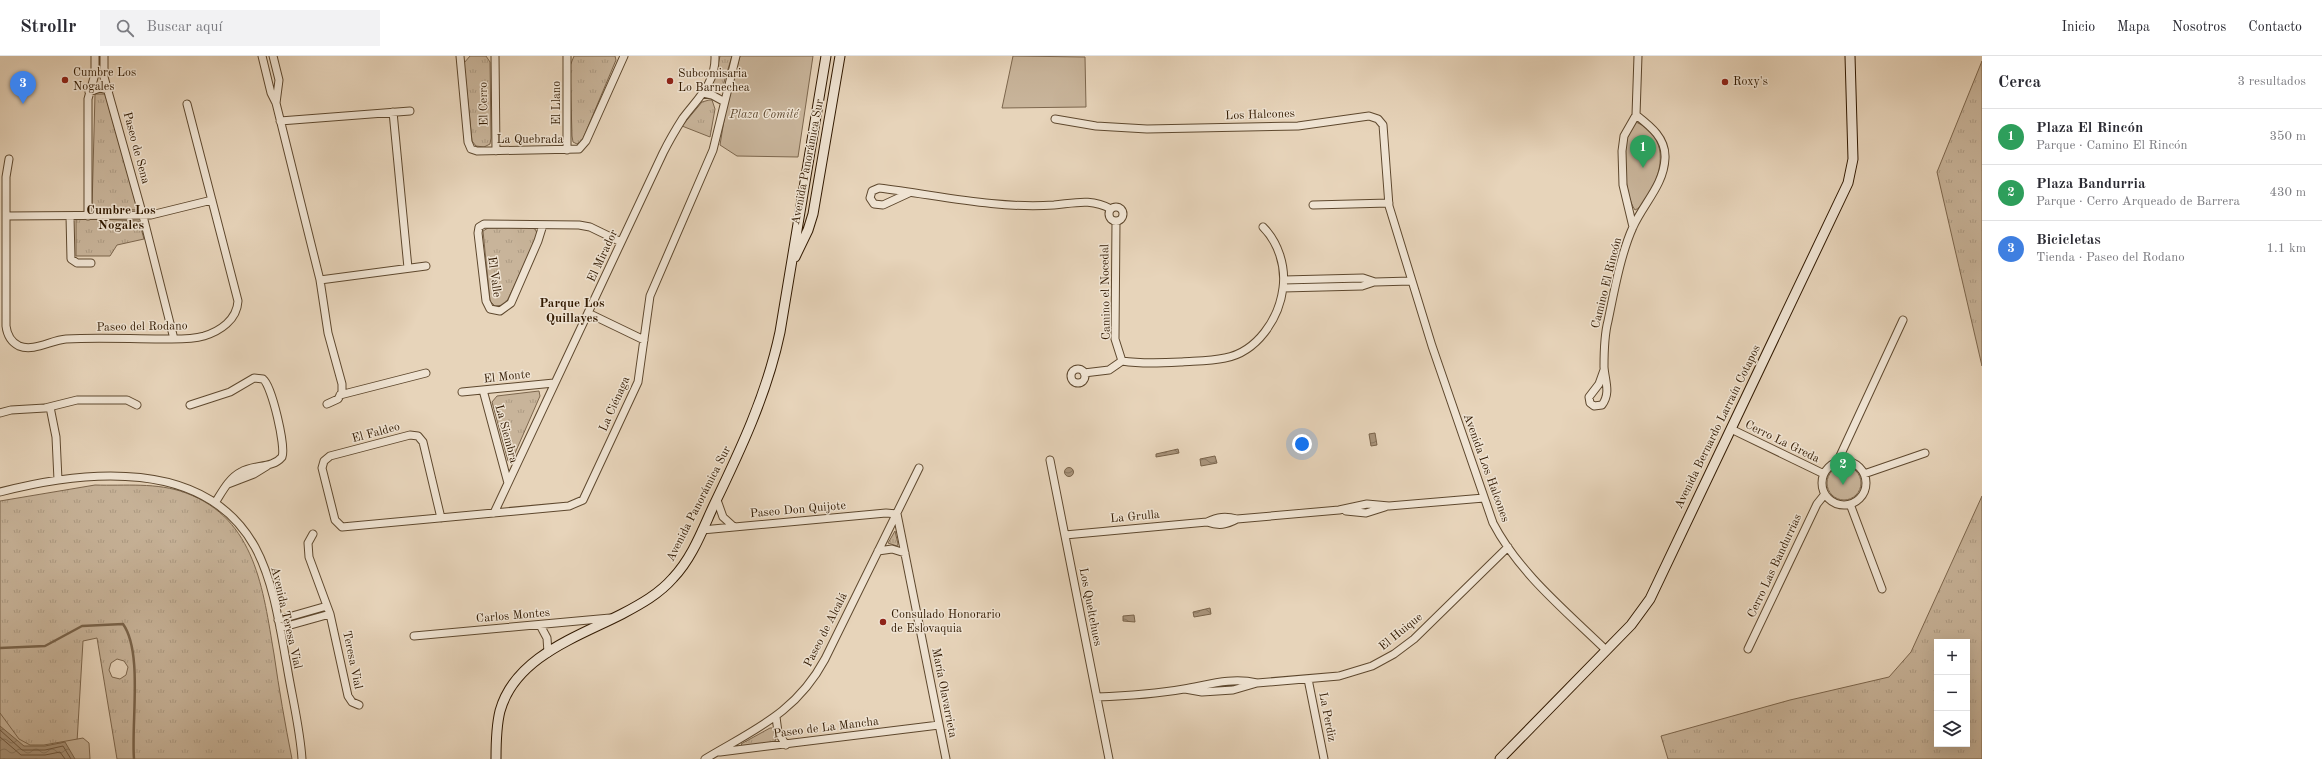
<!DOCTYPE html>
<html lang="es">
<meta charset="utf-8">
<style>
:root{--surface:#fff;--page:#f2f2f3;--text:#2b2b33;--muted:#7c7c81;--line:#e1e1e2;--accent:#111827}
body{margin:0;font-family:"Old Standard TT",serif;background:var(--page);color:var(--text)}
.controls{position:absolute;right:12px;bottom:12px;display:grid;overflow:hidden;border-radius:0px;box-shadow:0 4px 16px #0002}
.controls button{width:36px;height:36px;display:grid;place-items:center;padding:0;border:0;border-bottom:1px solid var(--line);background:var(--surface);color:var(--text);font:20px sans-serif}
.you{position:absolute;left:1302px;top:388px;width:14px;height:14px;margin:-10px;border:3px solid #fff;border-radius:50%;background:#1a73e8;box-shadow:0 0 0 6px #1a73e833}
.badge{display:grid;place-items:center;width:26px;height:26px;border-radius:50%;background:var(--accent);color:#fff;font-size:13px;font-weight:700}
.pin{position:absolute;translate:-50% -33px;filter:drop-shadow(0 1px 2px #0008)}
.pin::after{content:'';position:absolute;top:21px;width:14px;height:12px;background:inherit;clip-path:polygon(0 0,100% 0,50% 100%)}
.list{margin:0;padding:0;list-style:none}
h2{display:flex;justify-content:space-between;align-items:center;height:52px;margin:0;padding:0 16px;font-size:17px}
h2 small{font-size:13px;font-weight:400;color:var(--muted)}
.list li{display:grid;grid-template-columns:26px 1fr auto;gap:12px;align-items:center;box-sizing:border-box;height:56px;padding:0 16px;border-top:1px solid var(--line)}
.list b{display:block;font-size:15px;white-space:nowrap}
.list p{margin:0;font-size:13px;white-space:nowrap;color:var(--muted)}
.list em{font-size:13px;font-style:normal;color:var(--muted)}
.icon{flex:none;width:22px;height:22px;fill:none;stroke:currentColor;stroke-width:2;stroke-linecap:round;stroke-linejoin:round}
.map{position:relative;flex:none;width:1982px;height:703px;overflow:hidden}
header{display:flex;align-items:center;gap:24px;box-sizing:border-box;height:56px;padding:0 20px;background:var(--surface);border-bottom:1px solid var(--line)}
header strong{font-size:19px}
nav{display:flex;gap:22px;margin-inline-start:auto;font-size:14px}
.search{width:280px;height:36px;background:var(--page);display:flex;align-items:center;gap:10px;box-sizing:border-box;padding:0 14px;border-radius:0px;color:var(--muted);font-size:15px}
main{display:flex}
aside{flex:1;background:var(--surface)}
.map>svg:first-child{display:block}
</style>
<header>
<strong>Strollr</strong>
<div class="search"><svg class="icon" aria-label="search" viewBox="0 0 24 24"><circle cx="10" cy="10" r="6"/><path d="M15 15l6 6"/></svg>Buscar aquí</div>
<nav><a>Inicio</a><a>Mapa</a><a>Nosotros</a><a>Contacto</a></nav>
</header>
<main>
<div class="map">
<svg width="1982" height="703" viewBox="0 0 1982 703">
<defs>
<pattern id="grass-tufts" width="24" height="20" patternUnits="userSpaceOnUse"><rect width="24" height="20" fill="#c8b49a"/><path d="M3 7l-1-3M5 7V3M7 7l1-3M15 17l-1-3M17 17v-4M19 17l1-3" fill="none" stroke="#ac9a83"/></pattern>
<pattern id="water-waves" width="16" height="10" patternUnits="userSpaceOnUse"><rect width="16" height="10" fill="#a9947b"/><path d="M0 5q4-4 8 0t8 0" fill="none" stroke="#8a7862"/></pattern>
</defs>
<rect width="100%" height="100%" fill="#e7d4ba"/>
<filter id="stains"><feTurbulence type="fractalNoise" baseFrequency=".005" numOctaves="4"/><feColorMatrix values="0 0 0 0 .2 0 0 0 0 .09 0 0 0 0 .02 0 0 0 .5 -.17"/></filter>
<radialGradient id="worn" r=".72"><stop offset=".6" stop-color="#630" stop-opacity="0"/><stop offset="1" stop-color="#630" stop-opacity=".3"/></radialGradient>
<!-- grass -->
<path fill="url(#grass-tufts)" stroke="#7c664d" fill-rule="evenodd" d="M470,0h16l4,6 1,76 -1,6 -6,3 -8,-1 -4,-5 -8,-78z
M574,0h41l1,4 -34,81 -5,3 -4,-2 -1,-6 -2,-70z
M720,0h12l-10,33 -11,-5 5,-10z
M1982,5v305l-45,-194z
M95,38h10l33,116 -46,-2z
M709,44h3l3,9 -5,28 -28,-11 20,-24z
M76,162l63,3 5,18 -27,6 -7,11h-34z
M528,171l7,2 2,4 -1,7 -29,61 -3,4 -9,1 -5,-5 -7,-70 5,-3z
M539,335l1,5 -28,64 -4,1 -16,-59 5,-6z
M95,429c30,1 62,-3 91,8 70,26 77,97 88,161 5,35 11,70 18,105h-175l-20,-121 -14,3 -7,118 -31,-13h-21l-24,-20v-225zM117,603l7,2 4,6 -2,8 -6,4 -8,-2 -3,-7 2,-7z
M1982,440v263h-314l-7,-23 129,-36 99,-23 22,-25zM1937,586h30v102h-30z
M895,475l3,13 -1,2 -9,-3z
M770,672h3l3,12 -3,2 -30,4 -2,-2z"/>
<!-- park -->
<path fill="#c8b49a" stroke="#7c664d" d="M740,0h73l-15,101 -61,-1 -17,-11 6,-37z
M1013,0l72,1 1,50 -84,1z
M1636,66c32,14 28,47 13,72 -4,6 -7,13 -14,16 -10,-14 -13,-57 -7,-74 1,-5 5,-9 8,-14z
M1827 427a17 17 0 1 1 34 0a17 17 0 1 1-34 0Z
M0,657l19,26 11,6h14l39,-7 6,5 1,16h-90z"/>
<!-- water -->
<path fill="url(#water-waves)" stroke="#79634a" d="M1375,377l2,12 -6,1 -2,-12z
M1178,393l1,4 -23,4v-3z
M1215,400l2,7 -16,3 -1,-7z
M1064.5 416a4.5 4.5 0 1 1 9 0a4.5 4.5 0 1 1-9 0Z
M1210,552l1,6 -17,3 -1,-5z
M1134,559l1,7 -12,-1v-5z
M0,670l24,20h21l20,-4 10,17h-75z"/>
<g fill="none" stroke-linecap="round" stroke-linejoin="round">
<!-- shore -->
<path stroke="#6d563e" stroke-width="1" d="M0,674l22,20h23l18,-4 8,13
M0,681l21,18h24l15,-3 5,7"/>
<!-- stream -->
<path stroke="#79634a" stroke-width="2.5" d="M0,592l45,-2 37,-20 41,-2c20,28 8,99 11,135"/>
<!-- street casing -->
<g stroke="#5e482e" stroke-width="9">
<path id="street" d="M104,0v21l39,139 31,123
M262,0l9,37 5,10 44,177 8,53 14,51v8l-4,7 -11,5
M273,0l6,24 -3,23
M460,0l8,86 3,7 6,2 102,-2 7,-8 38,-85
M495,0l1,95
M89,36l11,-4 9,2
M703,37l9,2 11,6
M393,56l15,156
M1055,63l41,7 51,3 151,-3 71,-10 9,3 5,6 6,81 43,140 61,177c26,50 73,88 113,127
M280,65l130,-10
M567,94v-94
M9,103l-3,18v149c1,8 5,16 13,20 15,6 32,-6 47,-7 32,-2 64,0 95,0 14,0 29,1 43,-3 16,-5 33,-16 34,-35l-51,-197
M909,137l-26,12 -9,-1 -4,-6 2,-7 7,-3c59,7 116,21 175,17 21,-2 37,-7 57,4
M1313,149l76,-2
M1109 158a7 7 0 1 1 14 0a7 7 0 1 1-14 0Z
M6,160l145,-1 61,-15
M70,160l1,43 6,4h14
M88,160v-117l7,-25v-18
M1116,165l-1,118 7,22
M543,169l-5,16 -27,62 -11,8 -10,-2 -4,-8 -8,-68 1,-6 5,-3 95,1 11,2 31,15
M1633,171l-10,-42 -1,-34 2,-15 12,-21 2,-59
M320,224l106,-14
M1284,224l79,-2 12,4 36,-1
M1283,232l79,-2 12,-4
M588,257l56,27
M1071 320a7 7 0 1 1 14 0a7 7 0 1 1-14 0Z
M1604,314l-5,14 -10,13 1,6 4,3 8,-1c9,-12 3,-24 2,-38 0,-15 0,-31 4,-46 6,-29 13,-68 25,-94 10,-23 31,-42 32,-69 1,-20 -15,-32 -29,-43
M1084,317l25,-3 13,-9c20,3 39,2 60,1 14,-1 29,-1 43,-4 32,-6 54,-39 58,-70 3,-22 -5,-46 -20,-61
M483,334l25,93
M462,336l92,-9
M340,339l86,-22
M190,349l40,-13 24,-14 9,1c9,7 23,68 19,78 -10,12 -28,7 -41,15 -12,6 -19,20 -26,31
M50,351l6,30 2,43
M0,357l11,-3 34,-2 32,-8h50l10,5
M1731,373l93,45
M1050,404l59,299
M1822 427a22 22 0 1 1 44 0a22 22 0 1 1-44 0Z
M1840,405v-5l63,-136
M1864,418l61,-21
M228,428l26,-10 13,-8
M0,436c84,-22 205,-35 255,55 19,35 25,81 32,119 5,31 13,62 15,93
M717,444l6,17 11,10
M1850,448l32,85
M1346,455l20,2 19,-6
M494,457l169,-360c6,-12 13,-24 20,-35 15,-20 33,-35 32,-62
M441,462l-18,-76 -5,-6 -8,-1 -80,21 -6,5 -2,7 13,52 7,7 227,-21 14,-6 55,-118 12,-86 63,-146 23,-94
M1207,466c12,4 19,3 30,-3l102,-9 28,-6 22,2 95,-8
M702,474l184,-17 11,1 49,245
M313,478l-5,9 1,14 21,57 18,82 4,6 7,3
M1065,479l142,-13c11,-5 18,-6 30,-3
M878,495l14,-2 13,4
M278,564l49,-14
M540,569l7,13 1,15
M280,572l50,-14
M414,580l196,-18
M1748,593l69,-145 8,-10
M1308,623l16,80
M1185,633l17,3 31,-2 24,-7 82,-7 33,-10 22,-12 20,-15 94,-92
M1097,641c28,-1 58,-3 87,-8 24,-4 47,-12 73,-6
M776,661l2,15 8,13
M720,696l219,-27
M705,703c50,-30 91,-46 120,-100l94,-191"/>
</g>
<!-- secondary casing -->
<g stroke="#311900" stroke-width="11">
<path id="secondary" d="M795,201l13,-27 5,-16 27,-158
M496,703c0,-16 0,-32 4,-48 15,-54 77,-74 122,-97 19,-10 37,-20 51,-36 19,-20 29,-47 40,-71 27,-56 54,-113 67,-175l46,-276
M1500,703l131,-134 19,-26 198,-416 5,-24 -3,-103"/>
</g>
<!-- street -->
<use href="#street" stroke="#efe3d2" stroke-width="7"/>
<!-- secondary -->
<use href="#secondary" stroke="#efe3d2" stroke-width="9"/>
</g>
<!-- markers -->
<g fill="#8f2418" stroke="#efe3d2" stroke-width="1.5">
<circle cx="65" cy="24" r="4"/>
<circle cx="670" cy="25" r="4"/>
<circle cx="1725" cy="26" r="4"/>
<circle cx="883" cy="566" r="4"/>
</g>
<g text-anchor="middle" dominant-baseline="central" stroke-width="3" stroke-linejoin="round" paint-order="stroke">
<!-- poi labels -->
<g font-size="12" fill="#311900" stroke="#efe3d2" text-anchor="start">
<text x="73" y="17">Cumbre Los<tspan x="73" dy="14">Nogales</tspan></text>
<text x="678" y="18">Subcomisaria<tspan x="678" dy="14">Lo Barnechea</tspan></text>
<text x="1733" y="26">Roxy's</text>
<text x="891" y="559">Consulado Honorario<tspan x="891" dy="14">de Eslovaquia</tspan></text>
</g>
<!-- street labels -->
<g font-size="12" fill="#311900" stroke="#efe3d2">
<text transform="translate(557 47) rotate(-90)">El Llano</text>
<text transform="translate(484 48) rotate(-91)">El Cerro</text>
<text transform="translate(1260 59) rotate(-2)">Los Halcones</text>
<text x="530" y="84">La Quebrada</text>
<text transform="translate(136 92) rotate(75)">Paseo de Sena</text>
<text transform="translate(808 106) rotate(-79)">Avenida Panorámica Sur</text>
<text transform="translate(603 200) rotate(-65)">El Mirador</text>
<text transform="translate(494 221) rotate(82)">El Valle</text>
<text transform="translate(1607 227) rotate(-76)">Camino El Rincón</text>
<text transform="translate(1106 236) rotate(-91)">Camino el Nocedal</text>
<text transform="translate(142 271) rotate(-1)">Paseo del Rodano</text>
<text transform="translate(507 321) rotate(-6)">El Monte</text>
<text transform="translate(615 348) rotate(-66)">La Ciénaga</text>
<text transform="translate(1718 371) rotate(-64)">Avenida Bernardo Larraín Cotapos</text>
<text transform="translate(376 377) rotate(-15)">El Faldeo</text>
<text transform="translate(506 378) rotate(75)">La Siembra</text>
<text transform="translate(1782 386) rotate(26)">Cerro La Greda</text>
<text transform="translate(1486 412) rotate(70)">Avenida Los Halcones</text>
<text transform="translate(699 448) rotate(-63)">Avenida Panorámica Sur</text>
<text transform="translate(798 454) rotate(-5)">Paseo Don Quijote</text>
<text transform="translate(1135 461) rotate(-5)">La Grulla</text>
<text transform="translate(1775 510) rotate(-65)">Cerro Las Bandurrias</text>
<text transform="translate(1090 551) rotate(79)">Los Queltehues</text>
<text transform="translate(513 560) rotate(-5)">Carlos Montes</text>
<text transform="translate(286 562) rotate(77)">Avenida Teresa Vial</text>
<text transform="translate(826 574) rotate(-63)">Paseo de Alcalá</text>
<text transform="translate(1401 576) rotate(-39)">El Huique</text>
<text transform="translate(352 604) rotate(78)">Teresa Vial</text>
<text transform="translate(944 637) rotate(79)">María Olavarrieta</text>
<text transform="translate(1327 661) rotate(79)">La Perdiz</text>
<text transform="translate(826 672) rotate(-7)">Paseo de La Mancha</text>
</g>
<!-- park labels -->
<g font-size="12" font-style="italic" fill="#5e482e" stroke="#efe3d2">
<text x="764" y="59">Plaza Comité</text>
</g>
<!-- neighbourhood labels -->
<g font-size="13" font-weight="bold" fill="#311900" stroke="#efe3d2">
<text x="121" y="154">Cumbre Los<tspan x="121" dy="15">Nogales</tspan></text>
<text x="572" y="247">Parque Los<tspan x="572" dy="15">Quillayes</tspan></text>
</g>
</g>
<rect width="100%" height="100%" filter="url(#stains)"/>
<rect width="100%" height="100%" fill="url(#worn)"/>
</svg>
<div class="controls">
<button>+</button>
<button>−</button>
<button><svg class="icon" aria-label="layers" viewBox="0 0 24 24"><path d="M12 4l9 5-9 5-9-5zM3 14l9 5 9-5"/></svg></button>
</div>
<div class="you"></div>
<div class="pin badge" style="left:1643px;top:112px;background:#2e9e5b">1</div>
<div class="pin badge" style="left:1843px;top:429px;background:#2e9e5b">2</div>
<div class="pin badge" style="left:23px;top:48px;background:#3f7fe0">3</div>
</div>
<aside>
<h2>Cerca<small>3 resultados</small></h2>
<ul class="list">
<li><span class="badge" style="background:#2e9e5b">1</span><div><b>Plaza El Rincón</b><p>Parque · Camino El Rincón</p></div><em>350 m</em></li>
<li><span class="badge" style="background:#2e9e5b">2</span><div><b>Plaza Bandurria</b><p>Parque · Cerro Arqueado de Barrera</p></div><em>430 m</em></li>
<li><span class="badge" style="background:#3f7fe0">3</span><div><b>Bicicletas</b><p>Tienda · Paseo del Rodano</p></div><em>1.1 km</em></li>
</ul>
</aside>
</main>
